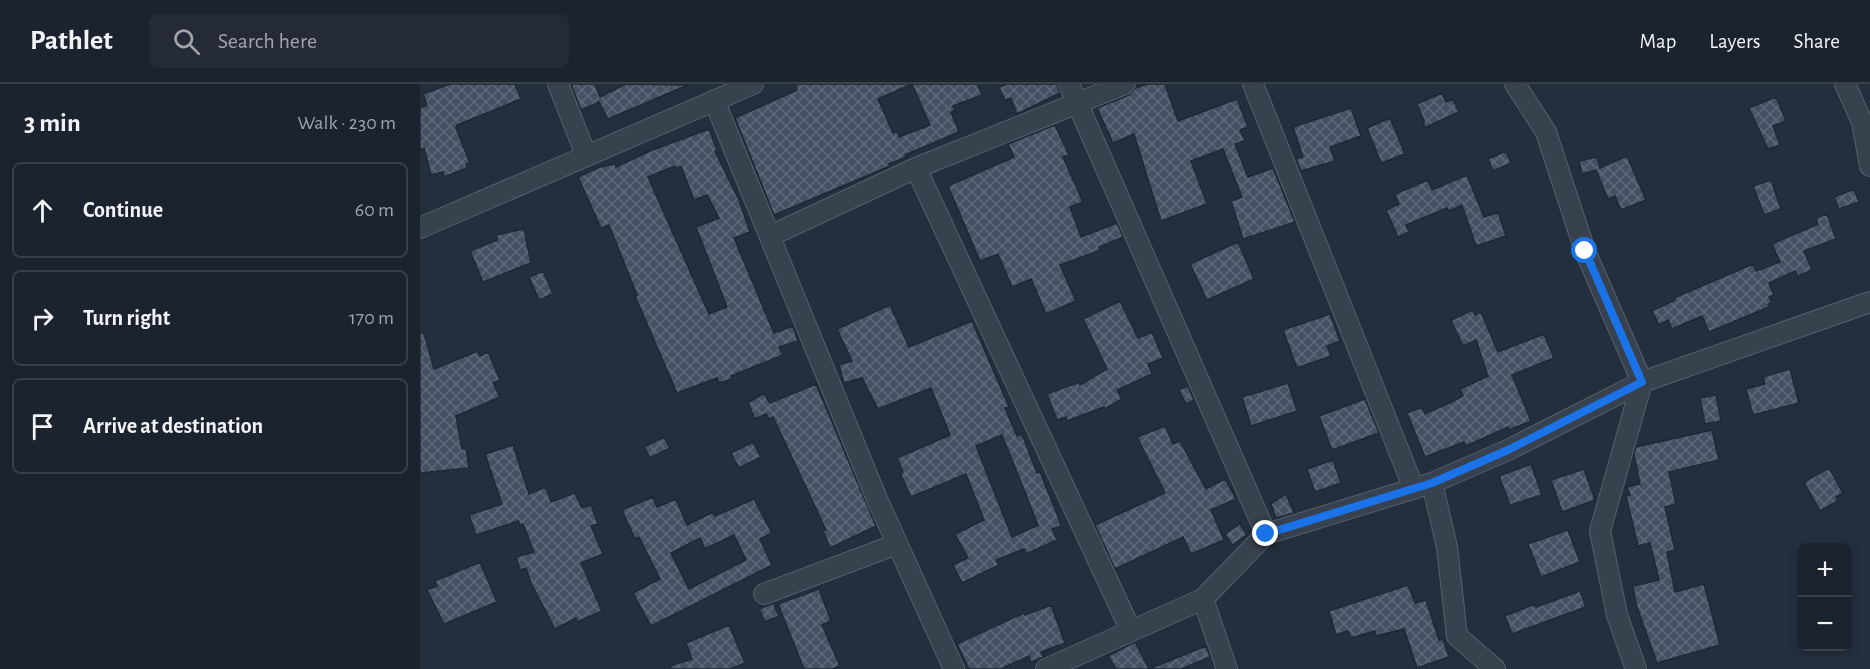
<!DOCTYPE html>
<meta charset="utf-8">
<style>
:root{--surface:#1b232e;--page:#242b36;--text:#f1f3f6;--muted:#a0a4aa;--line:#39404a}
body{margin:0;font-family:"Alegreya Sans",sans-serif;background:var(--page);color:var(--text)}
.controls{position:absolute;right:18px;bottom:18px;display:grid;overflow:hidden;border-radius:9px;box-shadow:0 3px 9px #0003}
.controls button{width:54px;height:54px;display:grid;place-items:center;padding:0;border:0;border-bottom:2px solid var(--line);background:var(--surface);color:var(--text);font:30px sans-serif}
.stop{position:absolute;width:18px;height:18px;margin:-14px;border:4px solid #1a73e8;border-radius:50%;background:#fff}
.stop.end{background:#1a73e8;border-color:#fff;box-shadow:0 2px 6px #0008}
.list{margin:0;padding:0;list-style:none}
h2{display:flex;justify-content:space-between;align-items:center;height:78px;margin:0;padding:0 24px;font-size:26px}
h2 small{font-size:20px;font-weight:400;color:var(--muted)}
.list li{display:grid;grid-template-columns:39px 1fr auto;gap:18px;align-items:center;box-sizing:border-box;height:96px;margin:0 12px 12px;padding:0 12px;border:2px solid var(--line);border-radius:9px}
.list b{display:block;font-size:22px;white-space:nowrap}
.list em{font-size:20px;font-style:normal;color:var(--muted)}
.icon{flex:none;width:33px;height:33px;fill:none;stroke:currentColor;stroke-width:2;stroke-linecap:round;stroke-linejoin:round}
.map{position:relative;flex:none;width:1450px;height:585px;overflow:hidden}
header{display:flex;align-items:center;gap:36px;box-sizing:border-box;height:84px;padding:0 30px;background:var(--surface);border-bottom:2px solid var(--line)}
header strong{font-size:28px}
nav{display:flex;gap:33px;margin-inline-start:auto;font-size:21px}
.search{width:420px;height:54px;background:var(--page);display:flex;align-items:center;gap:15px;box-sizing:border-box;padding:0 21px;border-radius:9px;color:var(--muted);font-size:22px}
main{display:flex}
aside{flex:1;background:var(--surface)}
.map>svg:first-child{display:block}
</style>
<header>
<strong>Pathlet</strong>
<div class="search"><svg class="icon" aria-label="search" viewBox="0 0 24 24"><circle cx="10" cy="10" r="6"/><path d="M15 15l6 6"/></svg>Search here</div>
<nav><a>Map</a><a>Layers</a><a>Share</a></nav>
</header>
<main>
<aside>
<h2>3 min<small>Walk · 230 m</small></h2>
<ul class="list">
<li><svg class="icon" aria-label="ahead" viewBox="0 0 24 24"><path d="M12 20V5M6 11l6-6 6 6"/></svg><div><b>Continue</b></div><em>60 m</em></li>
<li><svg class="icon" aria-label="right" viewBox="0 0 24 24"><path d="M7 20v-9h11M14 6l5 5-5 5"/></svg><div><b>Turn right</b></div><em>170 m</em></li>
<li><svg class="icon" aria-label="arrive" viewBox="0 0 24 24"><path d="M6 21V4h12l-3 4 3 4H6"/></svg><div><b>Arrive at destination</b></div></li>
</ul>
</aside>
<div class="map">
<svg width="1450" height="585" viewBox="0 0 1450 585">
<defs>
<pattern id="building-cross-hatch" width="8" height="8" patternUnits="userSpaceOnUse" patternTransform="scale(1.5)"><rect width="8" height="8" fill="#455162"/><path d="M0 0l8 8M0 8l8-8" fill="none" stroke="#5d6877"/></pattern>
</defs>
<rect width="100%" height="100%" fill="#242f3e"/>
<!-- building -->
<path fill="url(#building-cross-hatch)" stroke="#1f2835" stroke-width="1.5" fill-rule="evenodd" d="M30,0h65l6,15 -64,26 -1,3 14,35 -4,1 1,4 -23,9 -1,-5 -12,3 -7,-27 -4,2v-42l7,-3 -4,-11z
M151,0h24l5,13 26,-13 62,1 -80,34 -9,-17 -18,8z
M375,0h182l5,11 -29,11 2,4 -4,2 8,20 -54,23 1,2 -17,7 1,2 -116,49 -39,-97 62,-28zM492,0l18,41 -31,12 -2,-6 -4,2 -15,-34z
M587,0h50l3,9 -43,21 -6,-16 -6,2 -6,-13z
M727,0h18l13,37 59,-22 11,28 -8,3 5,11 -10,3 13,33 25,-9 22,54 -52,17 -12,-38 11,-4 -19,-48 -32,12 16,43 -46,17 -27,-87 -21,9 -16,-35 32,-13 7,-7z
M1022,9l4,9 7,-3 6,13 -35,16v-7l-7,-17z
M1356,13l10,24 -13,5 7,19 -12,4 -19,-41z
M931,24l10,28 -31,11 5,14 -34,10 -5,-12 7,-2 -10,-30z
M970,34l15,36 -24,9 -14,-35z
M635,41l14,30 -6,2 20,45 -13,5 11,30 36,-14 6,14 -24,10 2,3 -41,15 16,36 -30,13 -15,-35 -19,8 -14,-33 -18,7 -32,-75 66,-29 -6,-13z
M289,45l8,21 -2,1 24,49 11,32 -16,6 40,95 19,-7 5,15 -19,6 4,8 -52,21 1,3 -13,4 -2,-5 -40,15 -42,-97 2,-1 -28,-70 -8,3 -23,-51 22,-10 15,-3 1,3 34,-16zM255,82l1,3 5,-3 13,34 13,-5 12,23 -23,9 31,80 -18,7 -61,-137z
M1086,67l5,12 -18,8 -5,-12z
M1207,72l19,44 -25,10 -6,-14 -7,3 -12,-29 -14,4 -3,-13 18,-4 3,11z
M1047,91l17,42 14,-5 8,24 -30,10 -14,-41 -13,6 -2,-3 -41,17 3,7 -11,5 -12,-27 13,-6 -4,-10 33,-14 4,10z
M1351,96l10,29 -17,6 -11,-29z
M1434,105l5,13 -20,7 -5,-12z
M1407,130l9,25 -32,12 8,19 -14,6 -3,-5 -26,12 5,12 -5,2 3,6 -4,1 1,3 -60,25 -7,-16 -30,13 -4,-9 -9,5 -7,-14 23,-11 -1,-2 79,-34 3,7 24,-9 -8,-18 46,-20 -2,-6z
M104,145l7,34 -48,19 -13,-31 27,-11 -1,-5z
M818,158l16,37 -47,21 -17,-36z
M123,187l10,23 -14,6 -10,-23z
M700,217l18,37 14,-6 11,26 -15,6 4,10 -35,16 5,9 -17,10 -1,-2 -37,14 -1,-4 -9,3 -10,-26 32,-12 1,3 27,-16 -24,-50z
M470,221l19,42 63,-26 37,86 -4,1 12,28 5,-2 15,39 3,-1 17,42 4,12 -9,3 5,11 -31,14 -2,-5 -28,11 3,5 -37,18 -9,-18 15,-7 -13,-24 29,-14 -18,-46 -55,23 -11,-24 3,-1 -6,-14 53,-23 -19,-47 -53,21 -16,-31 -18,5 -5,-18 13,-4 -15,-32zM582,351l36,90 -26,12 -36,-91z
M1053,226l2,5 6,-3 17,40 46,-18 10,24 -42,17 19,46 -22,9 -1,-3 -42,19 -2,-4 -39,15 -18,-44 15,-6 3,7 24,-11 14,-7 -3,-7 28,-13 -12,-36 -13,6 -12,-26z
M910,230l10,27 -13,5 4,10 -34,12 -14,-38z
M0,249h4l10,36 44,-18 2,5 8,-4 12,28 -7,3 7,14 -44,19 6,33 4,-1 3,20 -49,5z
M1370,285l9,34 -46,12 -7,-26 19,-5 -2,-7z
M868,299l9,28 -46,15 -9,-29z
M396,300l60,142 -46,22 -7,-17 3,-1 -53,-113 -4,2 -3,-5 -11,5 -7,-16 16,-10 6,10z
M768,302l6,14 -8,4 -7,-14z
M1296,311l5,26 -16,3 -5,-26z
M945,315l14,34 -47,17 -13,-34z
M745,342l8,18 7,-3 26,48 19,-10 11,20 -25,11 13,30 -33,14 -8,-17 -68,32 -20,-44 70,-32 -28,-56z
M1292,346l7,30 -50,12 7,32 -11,3 10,43 -8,2 8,40 29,-8 16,61 -63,18 -21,-59 -3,-18 26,-6 -9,-37 -12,3 -12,-50 4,-1 -3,-8 13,-3 -6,-29 2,-8z
M244,353l6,11 -20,10 -6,-11z
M333,358l8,15 -22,11 -8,-15z
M93,361l16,49 17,-7 5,15 24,-9 7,15 9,-3 7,19 -7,2 12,28 -22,9 21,48 -25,11 -1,-4 -21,11 -24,-46 -5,-15 -6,2 -4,-13 18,-5 -11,-28 -3,1 -2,-4 -42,14 -7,-20 33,-11 -17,-50z
M913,376l8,23 -26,9 -8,-23z
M1111,380l11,31 -32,10 -11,-29z
M1409,384l14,25 -7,4 2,4 -18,10 -16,-29z
M1164,385l11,31 -33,12 -11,-32z
M866,410l8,19 -18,5 -5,-14z
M233,413l4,10 19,-8 11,26 26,-13 2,4 39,-17 18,34 -12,6 12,26 -121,61 -18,-33 27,-14 -21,-42 -4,2 -13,-29zM314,451l12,25 -57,29 -18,-36 29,-15 5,11z
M820,440l7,11 -15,10 -7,-11z
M1148,446l12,32 -39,15 -13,-33z
M60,478l17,40 -53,22 -17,-34 10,-4 -2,-5z
M988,501l7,18 11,-3 13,40 4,-1 6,18 -32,11 -13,-39 -28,7 -1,-5 -24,7 -3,-7 -12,4 -7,-24z
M399,505l12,32 -9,4 18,41 -8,3h-28l-26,-65z
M1160,507l6,16 -74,27 -7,-18 30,-12 1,3z
M353,519l6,13 -14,6 -6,-13z
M631,521l14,38 -24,9 3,5 -13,5 -2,-6 -28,13h-32l-12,-25 67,-31 1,2z
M309,541l16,38 -15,6h-59l-1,-3 22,-7 -6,-16z
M715,558l14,27h-33l-8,-13z
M786,562l4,11 -29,12h-32z"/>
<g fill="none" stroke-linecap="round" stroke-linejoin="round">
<!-- minor casing -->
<g stroke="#565f6c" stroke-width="22">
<path id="minor" d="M138,0l28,71
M649,0l197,450
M833,0l161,405
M1095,0l31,48 39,119 57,131 -42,149 17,84 19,54
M1425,0l17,38 8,44
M294,16l163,399 77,170
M496,84l215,463
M0,144l333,-144
M350,152l146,-68 209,-84
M1012,399l15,64 10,89 38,33
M344,510l133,-50
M626,585l157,-70
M807,585l-24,-70 63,-65 166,-51 76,-33 134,-68 228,-80"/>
</g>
<!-- minor -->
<use href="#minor" stroke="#38414e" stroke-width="20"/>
</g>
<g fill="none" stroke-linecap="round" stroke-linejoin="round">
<!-- route -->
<path stroke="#1a73e8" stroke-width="8" d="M846,450l166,-51 76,-33 134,-68 -57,-131"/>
</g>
</svg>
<div class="controls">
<button>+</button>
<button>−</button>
</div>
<div class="stop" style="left:1165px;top:167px"></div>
<div class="stop end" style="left:846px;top:450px"></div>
</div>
</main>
